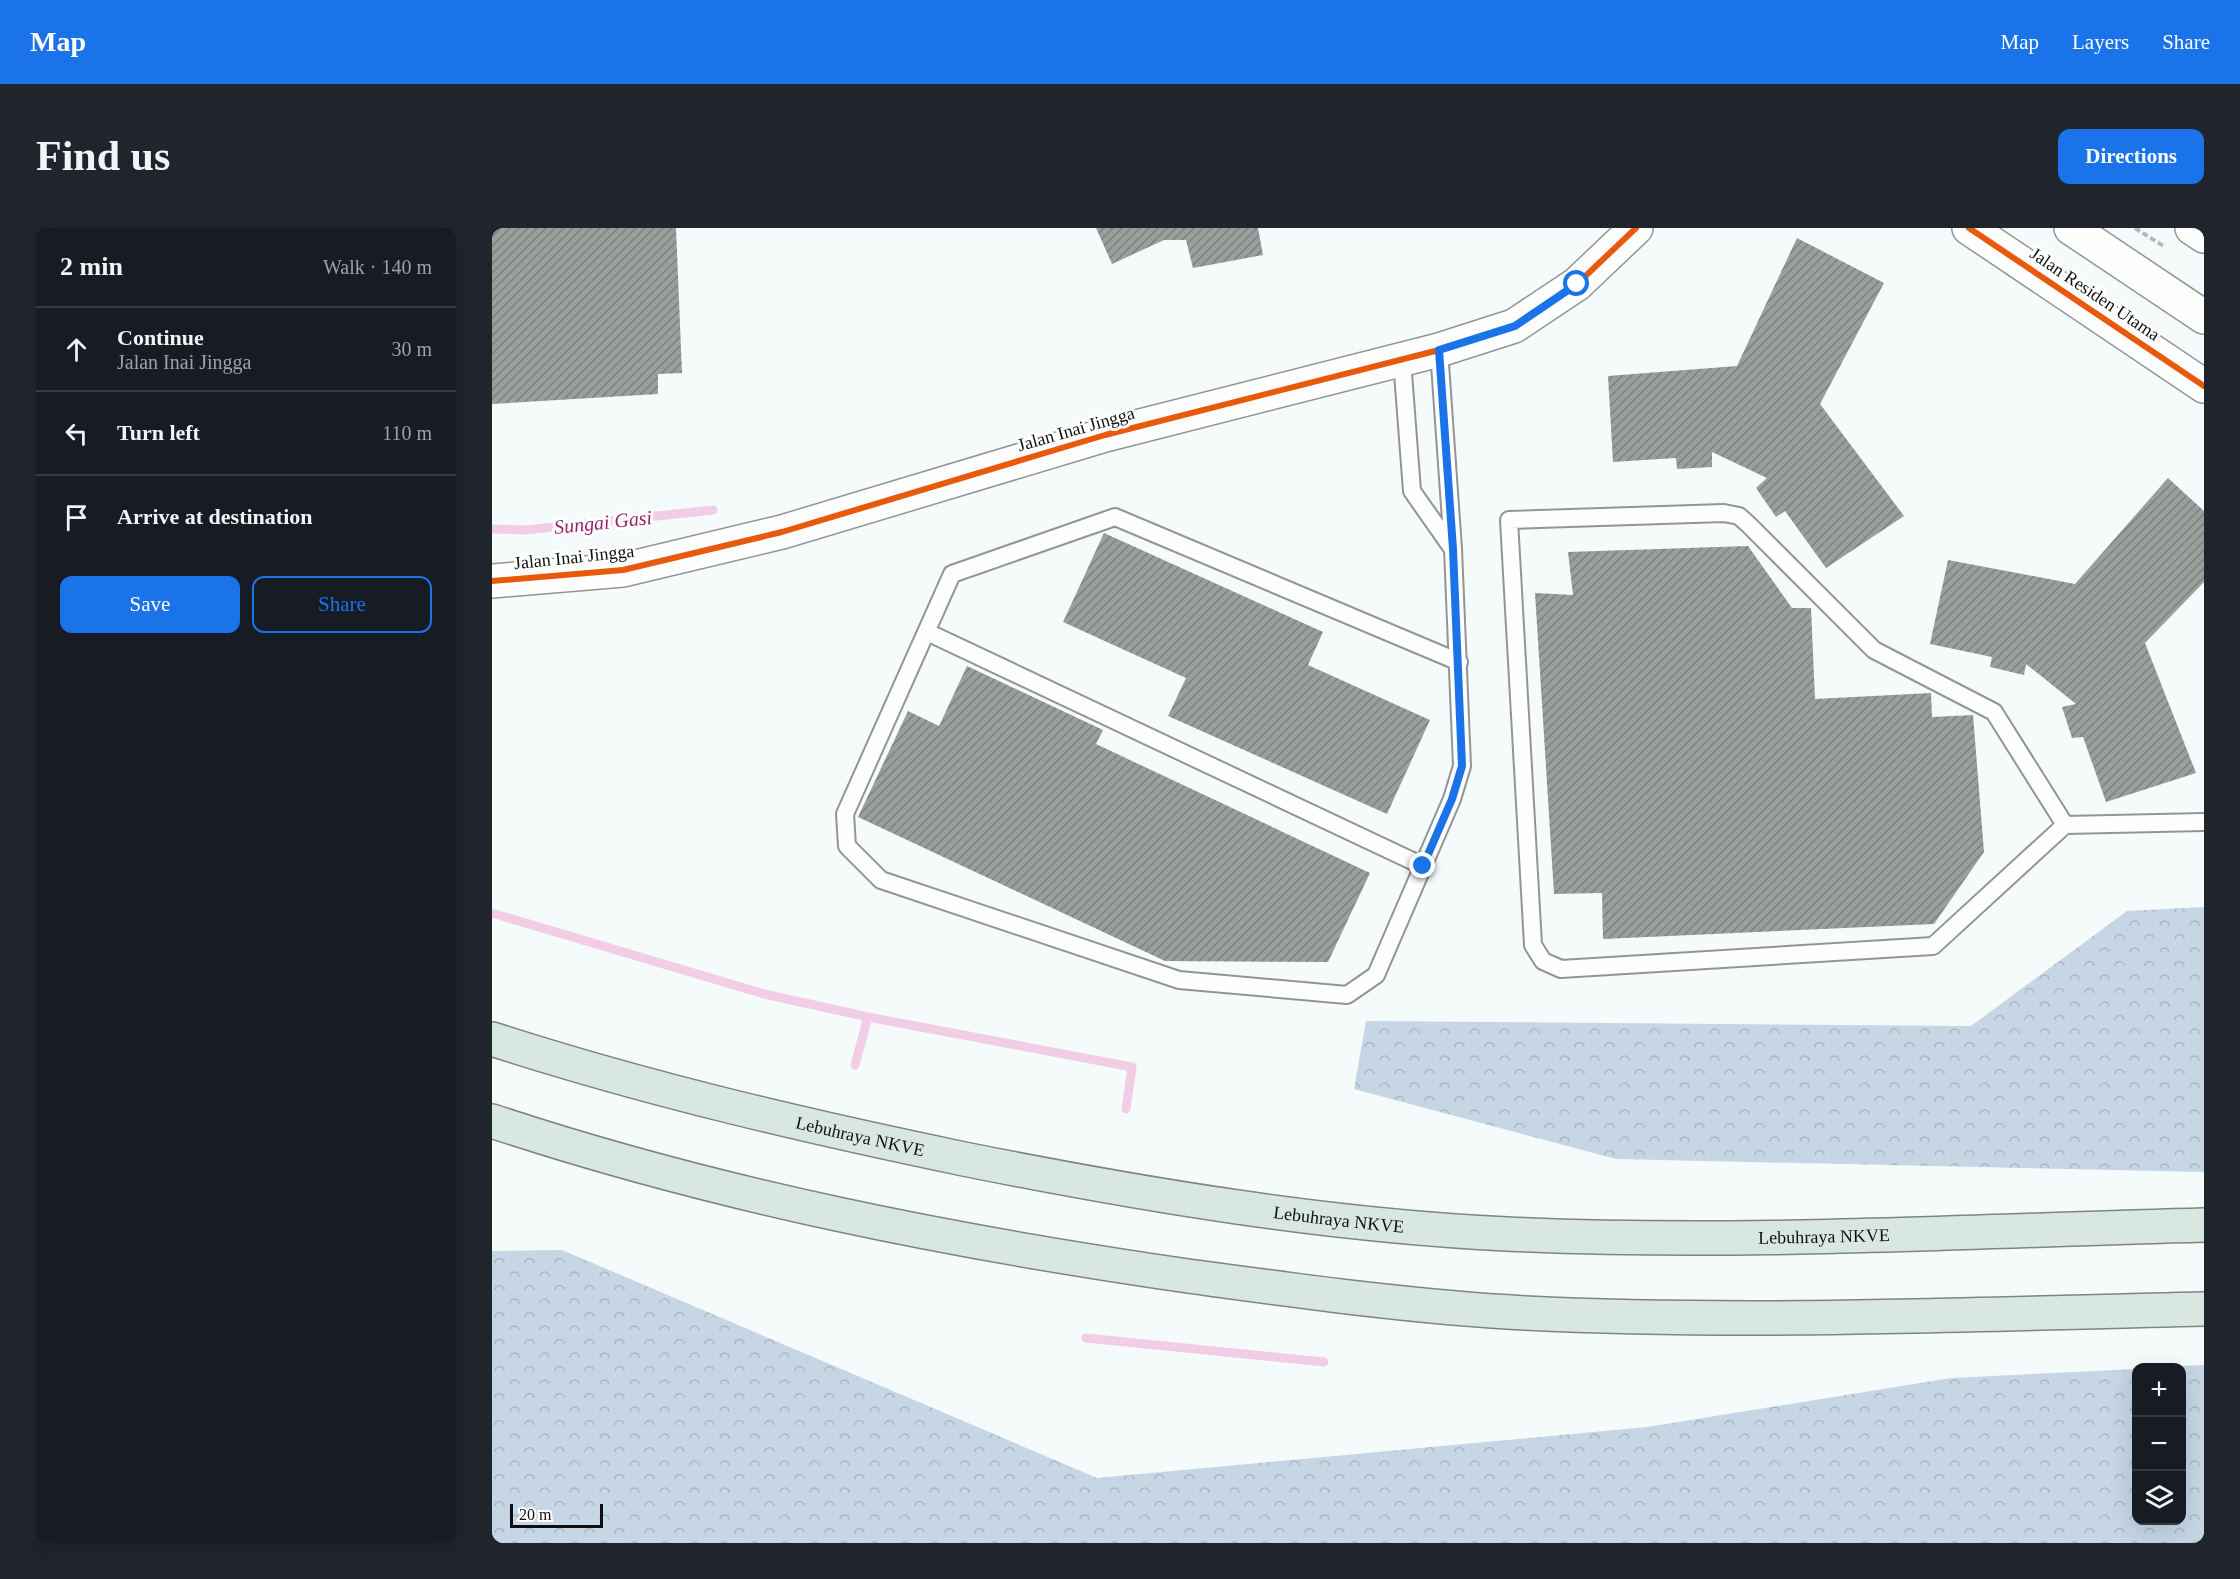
<!DOCTYPE html>
<meta charset="utf-8">
<style>
:root{--surface:#171b24;--page:#20242c;--text:#f1f3f6;--muted:#9ea1a6;--line:#363941;--accent:#1a73e8}
body{margin:0;font-family:Georgia,serif;background:var(--page);color:var(--text)}
.controls{position:absolute;right:18px;bottom:18px;display:grid;overflow:hidden;border-radius:12px;box-shadow:0 6px 24px #0002}
.controls button{width:54px;height:54px;display:grid;place-items:center;padding:0;border:0;border-bottom:2px solid var(--line);background:var(--surface);color:var(--text);font:30px sans-serif}
.scale{position:absolute;left:18px;bottom:15px;width:93px;box-sizing:border-box;padding-left:6px;border:3px solid #0f0f0f;border-top:0;font-size:16px;line-height:21px;white-space:nowrap;color:#0f0f0f;-webkit-text-stroke:4px #fff;paint-order:stroke}
.stop{position:absolute;width:18px;height:18px;margin:-14px;border:4px solid #1a73e8;border-radius:50%;background:#fff}
.stop.end{background:#1a73e8;border-color:#fff;box-shadow:0 2px 6px #0008}
.list{margin:0;padding:0;list-style:none}
h2{display:flex;justify-content:space-between;align-items:center;height:78px;margin:0;padding:0 24px;font-size:26px}
h2 small{font-size:20px;font-weight:400;color:var(--muted)}
.list li{display:grid;grid-template-columns:39px 1fr auto;gap:18px;align-items:center;box-sizing:border-box;height:84px;padding:0 24px;border-top:2px solid var(--line)}
.list b{display:block;font-size:22px;white-space:nowrap}
.list p{margin:0;font-size:20px;white-space:nowrap;color:var(--muted)}
.list em{font-size:20px;font-style:normal;color:var(--muted)}
.actions{display:flex;gap:12px;padding:18px 24px}
.actions a{flex:1;padding:14px 0;border:2px solid var(--accent);border-radius:12px;text-align:center;font-size:21px;color:var(--accent)}
.actions .main{background:var(--accent);color:#fff}
.icon{flex:none;width:33px;height:33px;fill:none;stroke:currentColor;stroke-width:2;stroke-linecap:round;stroke-linejoin:round}
.map{position:relative;flex:none;width:1712px;height:1315px;overflow:hidden;border-radius:12px}
header{display:flex;align-items:center;gap:36px;box-sizing:border-box;height:84px;padding:0 30px;background:var(--accent);color:#fff}
header strong{font-size:28px}
nav{display:flex;gap:33px;margin-inline-start:auto;font-size:21px}
.intro{display:flex;align-items:center;justify-content:space-between;box-sizing:border-box;height:144px;padding:0 36px}
h1{margin:0;font-size:42px}
.button{padding:15px 27px;border-radius:12px;background:var(--accent);color:#fff;font-size:21px;font-weight:700}
main{display:flex;gap:36px;padding:0 36px}
aside{flex:1;background:var(--surface);border-radius:12px;box-shadow:0 6px 24px #0002}
.map>svg:first-child{display:block}
</style>
<header>
<strong>Map</strong>
<nav><a>Map</a><a>Layers</a><a>Share</a></nav>
</header>
<div class="intro"><h1>Find us</h1><a class="button">Directions</a></div>
<main>
<aside>
<h2>2 min<small>Walk · 140 m</small></h2>
<ul class="list">
<li><svg class="icon" aria-label="ahead" viewBox="0 0 24 24"><path d="M12 20V5M6 11l6-6 6 6"/></svg><div><b>Continue</b><p>Jalan Inai Jingga</p></div><em>30 m</em></li>
<li><svg class="icon" aria-label="left" viewBox="0 0 24 24"><path d="M17 20v-9H6M10 6l-5 5 5 5"/></svg><div><b>Turn left</b></div><em>110 m</em></li>
<li><svg class="icon" aria-label="arrive" viewBox="0 0 24 24"><path d="M6 21V4h12l-3 4 3 4H6"/></svg><div><b>Arrive at destination</b></div></li>
</ul>
<div class="actions"><a class="main">Save</a><a>Share</a></div>
</aside>
<div class="map">
<svg width="1712" height="1315" viewBox="0 0 1712 1315">
<defs>
<pattern id="forest-crowns" width="20" height="18" patternUnits="userSpaceOnUse" patternTransform="scale(1.5)"><rect width="20" height="18" fill="#c6d6e5"/><path d="M2 6a3 3 0 1 1 6 0M12 15a3 3 0 1 1 6 0" fill="none" stroke="#a9b6c3"/></pattern>
<pattern id="building-hatch" width="6" height="6" patternUnits="userSpaceOnUse" patternTransform="scale(1.5)"><rect width="6" height="6" fill="#9a9f9d"/><path d="M-1 1l2-2M0 6l6-6M5 7l2-2" fill="none" stroke="#7c807e"/></pattern>
</defs>
<rect width="100%" height="100%" fill="#f5fbfa"/>
<!-- forest -->
<path fill="url(#forest-crowns)" d="M1712,679v265l-588,-13 -262,-70 12,-68 605,5 156,-115z
M70,1022l535,228 550,-51 304,-49 185,-9v151h46v-152l-26,-1 48,-2v178h-1712v-292z"/>
<g fill="none" stroke-linecap="round" stroke-linejoin="round">
<!-- stream -->
<path stroke="#f2cee6" stroke-width="9" d="M0,301l34,1 187,-20
M0,685l272,81 104,23 264,50 -6,42
M363,837l13,-48
M594,1110l238,24"/>
</g>
<!-- building -->
<path fill="url(#building-hatch)" d="M0,0h184l6,145 -24,1v20l-166,10z
M604,0h162l5,27 -70,13 -7,-28h-22l-52,24z
M1305,10l87,45 -64,121 84,112 -78,52 -41,-57 -9,6 -20,-29 11,-10 -55,-26v15l-35,2 -1,-11 -63,4 -5,-86 129,-10z
M1676,250l36,33v71l-59,61 51,130 -90,29 -23,-65 -11,1 -10,-31 14,-3 -50,-40 -2,11 -34,-8 2,-10 -62,-13 18,-84 127,24z
M612,305l219,99 -15,33 122,55 -43,94 -219,-98 18,-38 -123,-56z
M1256,318l44,62h19l4,91 116,-6 1,24 41,-2 11,137 -50,72 -331,15 -1,-46 -48,1 -19,-301 38,2 -5,-43z
M475,438l136,64 -7,14 274,129 -42,89 -163,-1 -307,-144 50,-106 31,15z"/>
<g fill="none" stroke-linecap="round" stroke-linejoin="round">
<!-- service casing -->
<g stroke="#939595" stroke-width="20">
<path id="service" d="M947,122l14,199 9,217 -10,33 -76,176 -29,20 -168,-15 -298,-100 -34,-34 -2,-32 107,-240 163,-57 344,145
M910,132l10,131 40,57
M1232,285l15,3 10,9 125,125 120,62 71,113 -132,121 -372,23 -18,-8 -10,-16 -24,-425z
M435,404l496,234
M1573,597l139,-3"/>
</g>
<!-- minor casing -->
<g stroke="#939595" stroke-width="36">
<path id="minor" d="M1700,0l12,8
M0,353l131,-11 159,-38 323,-97 334,-85 75,-24 63,-42 59,-56"/>
</g>
<!-- tertiary casing -->
<g stroke="#939595" stroke-width="36">
<path id="tertiary" d="M1477,0l235,158
M1579,0l133,89"/>
</g>
<!-- motorway casing -->
<g stroke="#808382" stroke-width="36">
<g id="motorway">
<path id="s1" d="M0,811c155,50 313,87 472,120 180,36 361,66 543,75 231,11 466,-3 697,-9"/>
<path d="M0,893c226,75 461,121 696,155 111,15 225,31 337,37 226,11 453,1 679,-4"/>
</g>
</g>
<!-- path -->
<path stroke="#b8b9b9" stroke-width="4" stroke-dasharray="6 3" stroke-linecap="butt" d="M1643,0l30,19"/>
<!-- service -->
<use href="#service" stroke="#fefefe" stroke-width="16"/>
<!-- minor -->
<use href="#minor" stroke="#fefefe" stroke-width="33"/>
<!-- tertiary -->
<use href="#tertiary" stroke="#fefefe" stroke-width="33"/>
<!-- motorway -->
<use href="#motorway" stroke="#d8e8e0" stroke-width="33"/>
<!-- cycleway casing -->
<g stroke="#fff" stroke-width="10">
<path id="cycleway" d="M1477,0l235,158
M0,353l131,-11 159,-38 323,-97 334,-85 75,-24 63,-42 59,-56"/>
</g>
<!-- cycleway -->
<use href="#cycleway" stroke="#e8590c" stroke-width="6"/>
</g>
<g fill="none" stroke-linecap="round" stroke-linejoin="round">
<!-- route -->
<path stroke="#1a73e8" stroke-width="8" d="M931,638l29,-67 10,-33 -9,-217 -14,-199 76,-24 62,-42"/>
</g>
<g text-anchor="middle" dominant-baseline="central" stroke-width="6" stroke-linejoin="round" paint-order="stroke">
<!-- street labels -->
<g font-size="18" fill="#0f0f0f" stroke="#fff">
<text transform="translate(1603 66) rotate(34)">Jalan Residen Utama</text>
<text transform="translate(584 201) rotate(-16)">Jalan Inai Jingga</text>
<text transform="translate(82 329) rotate(-6)">Jalan Inai Jingga</text>
<text stroke="none"><textPath href="#s1" startOffset="381">Lebuhraya NKVE</textPath></text>
<text stroke="none"><textPath href="#s1" startOffset="867">Lebuhraya NKVE</textPath></text>
<text stroke="none"><textPath href="#s1" startOffset="1353">Lebuhraya NKVE</textPath></text>
</g>
<!-- water labels -->
<g font-size="20" font-style="italic" fill="#942466" stroke="#fff">
<text transform="translate(111 294) rotate(-6)">Sungai Gasi</text>
</g>
</g>
</svg>
<div class="controls">
<button>+</button>
<button>−</button>
<button><svg class="icon" aria-label="layers" viewBox="0 0 24 24"><path d="M12 4l9 5-9 5-9-5zM3 14l9 5 9-5"/></svg></button>
</div>
<div class="scale">20 m</div>
<div class="stop" style="left:1085px;top:56px"></div>
<div class="stop end" style="left:931px;top:638px"></div>
</div>
</main>
